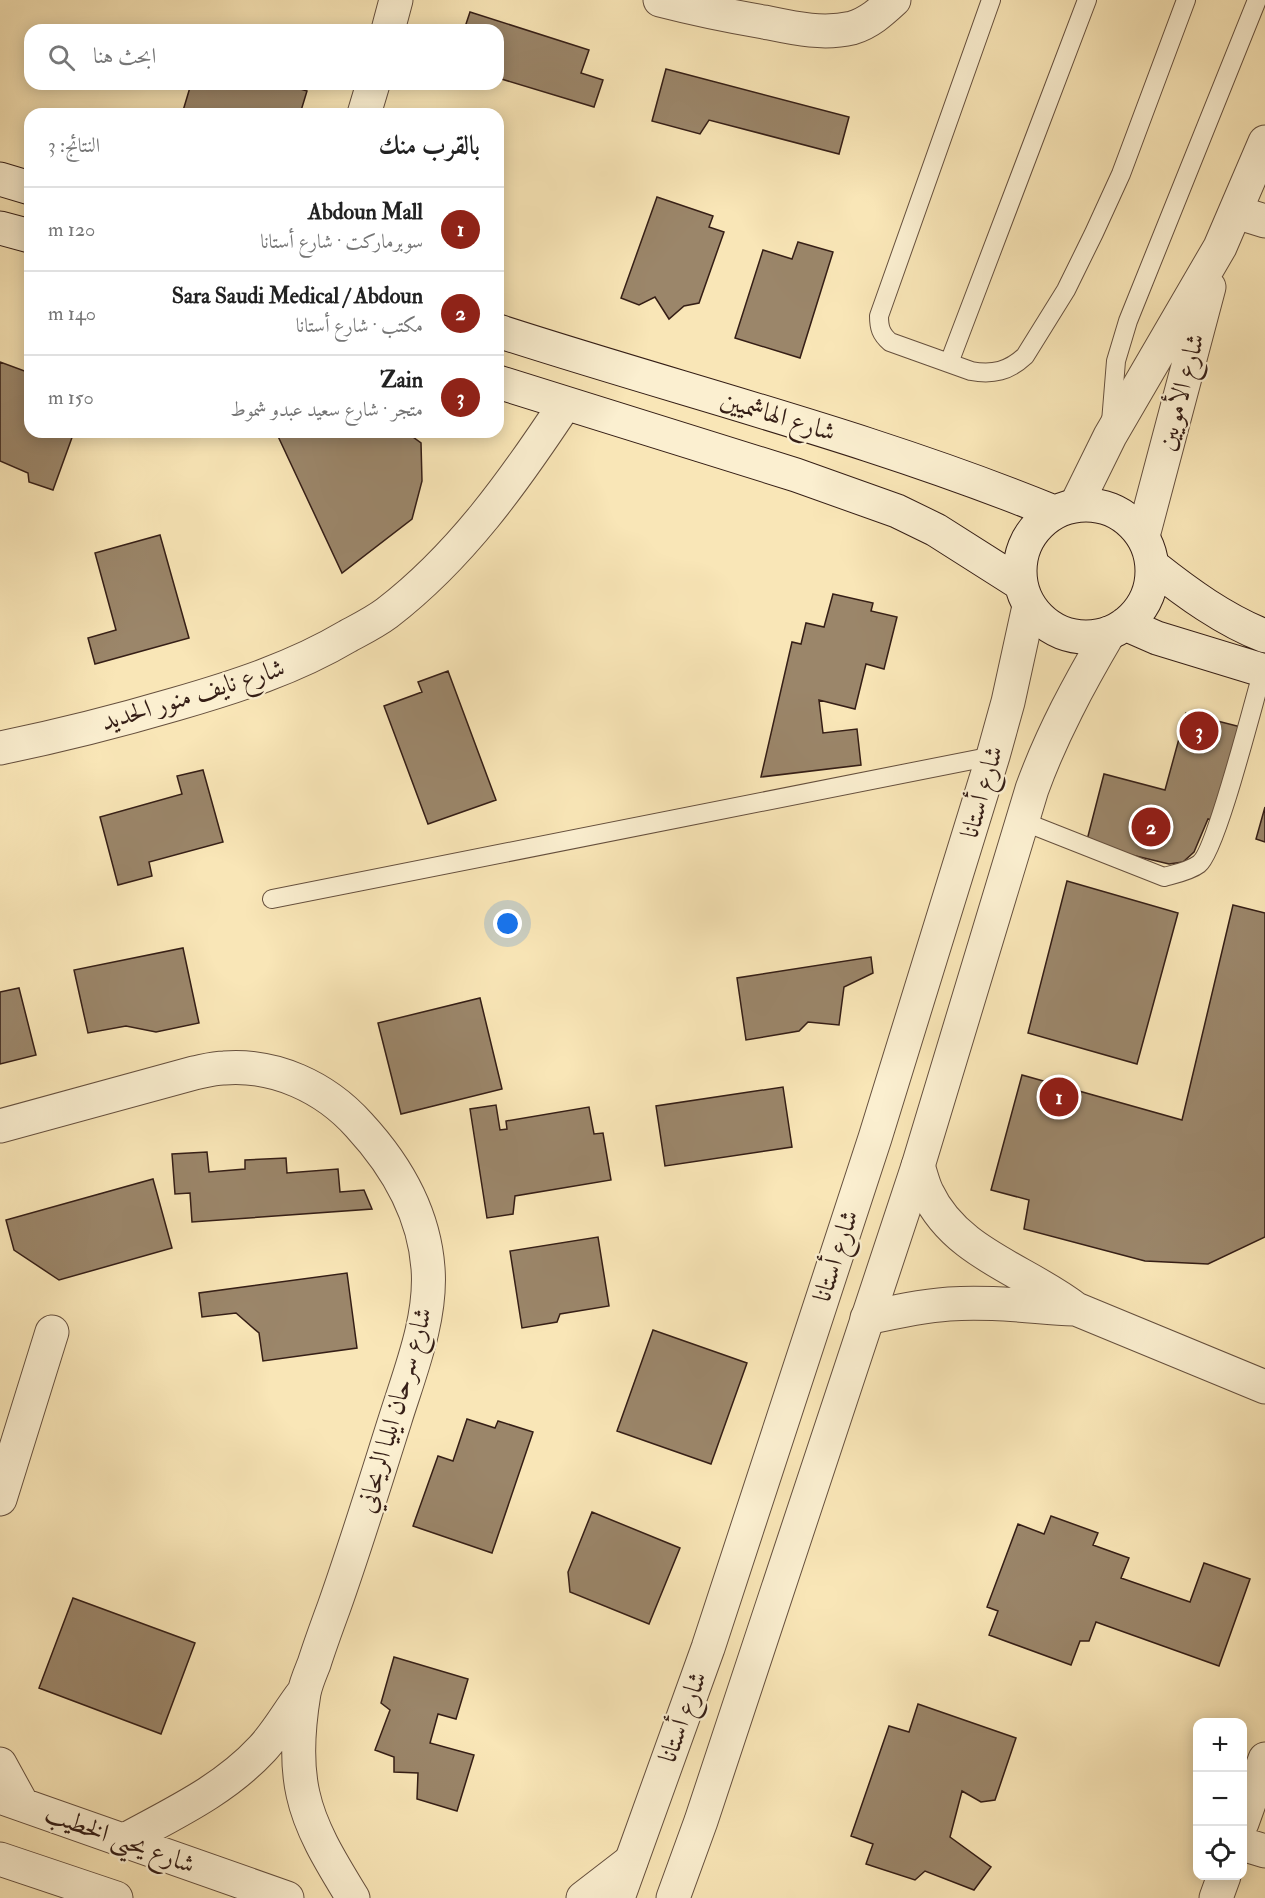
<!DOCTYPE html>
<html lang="ar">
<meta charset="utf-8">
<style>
:root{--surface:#fff;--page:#f2f2f2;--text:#222;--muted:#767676;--line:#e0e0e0;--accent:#8f2418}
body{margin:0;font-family:"IM FELL Double Pica",Amiri,serif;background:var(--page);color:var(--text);direction:rtl}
.controls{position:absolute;right:18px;bottom:18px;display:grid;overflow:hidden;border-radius:12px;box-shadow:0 3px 15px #0003}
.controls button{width:54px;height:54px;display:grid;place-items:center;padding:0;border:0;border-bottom:2px solid var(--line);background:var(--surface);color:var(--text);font:30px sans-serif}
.you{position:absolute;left:508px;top:924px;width:21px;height:21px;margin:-15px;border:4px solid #fff;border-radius:50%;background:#1a73e8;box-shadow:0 0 0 9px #1a73e833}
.badge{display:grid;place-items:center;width:39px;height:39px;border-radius:50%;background:var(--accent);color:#fff;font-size:20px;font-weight:700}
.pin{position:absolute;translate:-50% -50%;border:3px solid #fff;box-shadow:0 2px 6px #0006}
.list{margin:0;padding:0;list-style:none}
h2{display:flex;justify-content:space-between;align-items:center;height:78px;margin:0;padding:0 24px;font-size:26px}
h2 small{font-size:20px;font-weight:400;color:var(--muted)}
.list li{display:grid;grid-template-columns:39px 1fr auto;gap:18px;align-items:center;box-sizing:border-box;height:84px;padding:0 24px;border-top:2px solid var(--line)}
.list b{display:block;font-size:22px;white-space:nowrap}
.list p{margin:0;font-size:20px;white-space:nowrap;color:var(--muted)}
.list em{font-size:20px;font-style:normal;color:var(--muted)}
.icon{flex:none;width:33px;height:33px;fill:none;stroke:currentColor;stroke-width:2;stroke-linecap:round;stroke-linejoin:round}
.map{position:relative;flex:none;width:1265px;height:1898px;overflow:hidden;direction:ltr}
.search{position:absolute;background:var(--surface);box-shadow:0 3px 15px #0003;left:24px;top:24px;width:480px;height:66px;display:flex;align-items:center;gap:15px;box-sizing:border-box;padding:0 21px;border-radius:18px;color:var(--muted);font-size:22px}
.panel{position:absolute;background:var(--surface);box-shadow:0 3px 15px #0003;left:24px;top:108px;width:480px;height:330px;border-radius:18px;direction:rtl}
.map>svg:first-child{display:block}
</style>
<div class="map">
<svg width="1265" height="1898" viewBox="0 0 1265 1898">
<rect width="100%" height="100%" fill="#f9e6b7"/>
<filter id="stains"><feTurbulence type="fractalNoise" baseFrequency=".00333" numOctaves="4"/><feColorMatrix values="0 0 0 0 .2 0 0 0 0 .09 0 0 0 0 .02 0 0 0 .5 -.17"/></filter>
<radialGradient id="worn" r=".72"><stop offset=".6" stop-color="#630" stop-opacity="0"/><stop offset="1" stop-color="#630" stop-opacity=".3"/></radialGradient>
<!-- building -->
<path fill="#9b866a" stroke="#351e16" stroke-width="1.5" d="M470,12l119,38 -8,23 22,7 -9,27 -96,-29v-48h-34z
M666,69l183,48 -10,37 -130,-34 -9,14 -48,-13z
M191,84h93l23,7 -7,23h-118z
M657,197l56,19 -4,11 15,5 -25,71 -15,3 -15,13 -14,-22 -16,8 -18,-7z
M798,242l35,10 -33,106 -65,-20 28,-88 29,9z
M0,362l30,11v59h44l-21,58 -24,-8 -1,-9 -28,-12z
M276,432h130l15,11 1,38 -10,38 -70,54z
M160,535l29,103 -94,26 -7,-26 28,-8 -21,-77z
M833,594l40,9 -2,8 26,6 -13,52 -18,-5 -11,45 -36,-9 4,33 34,-4 4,36 -100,12 31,-135 9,2 5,-21 18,4z
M448,671l48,129 -68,24 -44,-118 38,-14 -4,-10z
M1186,713l55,14 -25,94 -8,-2 -14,33 -11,10 -14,2 -83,-20 18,-70 61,16z
M203,770l20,72 -74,20 3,14 -34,9 -18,-68 82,-23 -5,-18z
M1265,807v35l-9,-3z
M1067,881l111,32 -41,151 -109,-31z
M1233,905l32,8v324l-57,27 -63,-3 -121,-32 5,-29 -38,-10 31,-115 160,45z
M183,948l16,75 -43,9 -30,-6 -38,7 -14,-63z
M871,957l2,16 -29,14 -5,38 -31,-3 -9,9 -53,9 -9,-62z
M19,988l17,67 -36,9v-72z
M480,998l22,91 -101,25 -23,-91z
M783,1087l9,60 -127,19 -9,-60z
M496,1105l4,25 7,-1 -1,-8 83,-14 5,27 9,-1 8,47 -96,16 -2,18 -26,4 -17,-109z
M207,1152l2,20 36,-3v-9l41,-2 1,15 51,-4 2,23 24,-2 8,19 -180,13 -2,-29 -15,1 -3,-40z
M153,1179l19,69 -113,32 -45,-30 -8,-30z
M598,1237l11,69 -49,8 -3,8 -35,6 -12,-77z
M347,1273l10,75 -94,13 -4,-28 -23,-20 -34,4 -3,-24z
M653,1330l94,33 -36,101 -94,-33z
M467,1419l28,9 3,-7 35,11 -41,121 -79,-27 25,-70 15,5z
M592,1512l88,36 -31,76 -79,-32 -2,-20z
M1051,1516l47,17 -5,12 36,13 -8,20 69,24 14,-39 46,16 -31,87 -123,-44 -7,19h-9l-9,24 -82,-30 9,-24 -11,-4 31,-83 26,10z
M73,1598l122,45 -34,91 -122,-46z
M394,1657l74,22 -12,40 -18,-5 -8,29 44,12 -17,56 -40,-12 1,-26 -24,-1v-15l-19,-7 15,-40 -9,-7z
M918,1704l98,34 -21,62 -14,2 -19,-11 -12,46 41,30 -17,23 -49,-19 -10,9 -49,-16 7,-20 -22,-8 38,-110 20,6z"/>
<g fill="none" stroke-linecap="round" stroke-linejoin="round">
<!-- service casing -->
<g stroke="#66503e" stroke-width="20">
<path id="service" d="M991,0l-112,316c0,12 2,18 11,26l81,29c22,4 38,0 54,-15l41,-66 28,-57 27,-59 65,-174
M949,363l138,-363
M1111,422l5,-61 12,-40 129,-321
M1022,821l142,56c11,-3 26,-6 35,-13 17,-12 55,-164 64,-194
M272,899l721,-143"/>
</g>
<!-- minor casing -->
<g stroke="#66503e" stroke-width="35">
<path id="minor" d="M660,0c35,9 69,16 104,22 29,6 58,13 88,6 17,-5 29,-16 42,-28
M388,30l8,-30
M364,114l9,-30
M1236,212l29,9
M0,748c59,-12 118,-27 176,-44 59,-17 118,-36 172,-68 13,-7 27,-14 39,-23 74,-57 127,-132 178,-209
M0,1126l194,-53c10,-2 20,-5 30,-5 51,-4 101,19 135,57 36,39 65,88 69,143 4,50 -18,104 -33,152 -20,63 -39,125 -61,187 -7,19 -14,38 -20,57 -4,10 -8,19 -10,29 -5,30 -8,70 -1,101 8,37 30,71 50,104
M918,1166c3,8 5,18 9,26 29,62 99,78 149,117l189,78
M867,1318c27,-6 54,-12 82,-14 42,-3 84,3 125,5
M0,1499l52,-167
M0,1764l22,40
M0,1797l287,101
M1242,1823l23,-64
M123,1841c49,-27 100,-50 139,-92 16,-17 27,-38 41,-56
M1242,1844l23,7
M0,1859l116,39
M583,1898l48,-37
M1216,1898l8,-22"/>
</g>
<!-- tertiary casing -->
<g stroke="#66503e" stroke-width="35">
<path id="tertiary" d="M1076,505l34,-69 110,-189 45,-105
M1143,536l66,-249
M618,1898l90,-250 167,-510 118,-382 15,-54 21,-96
M673,1898l28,-77 217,-655 114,-377c20,-55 47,-105 77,-156"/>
</g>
<!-- secondary casing -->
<g stroke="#351e16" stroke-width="35">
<path id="secondary" d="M0,179l30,9
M0,228l30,8
M498,331c185,60 375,107 556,181
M498,382l298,93 101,36 39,19 85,54
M1020 571a66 66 0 1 1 132 0a66 66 0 1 1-132 0Z
M1153,566c34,27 71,54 112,70
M1125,624l32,14 108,33"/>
</g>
<!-- service -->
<use href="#service" stroke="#fbefd0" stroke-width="18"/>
<!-- minor -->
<use href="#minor" stroke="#fbefd0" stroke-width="33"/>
<!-- tertiary -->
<use href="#tertiary" stroke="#fbefd0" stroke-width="33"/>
<!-- secondary -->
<use href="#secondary" stroke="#fbefd0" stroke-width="33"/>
</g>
<g text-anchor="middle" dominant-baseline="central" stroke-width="4.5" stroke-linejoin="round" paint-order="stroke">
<!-- street labels -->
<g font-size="26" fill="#351e16" stroke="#fbefd0">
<text transform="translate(1181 392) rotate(-75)">شارع الأمويين</text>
<text transform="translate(778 416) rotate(17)">شارع الهاشميين</text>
<text transform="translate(193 695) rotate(-17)">شارع نايف منور الحديد</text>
<text transform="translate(982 792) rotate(-74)">شارع أستانا</text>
<text transform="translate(836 1256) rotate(-72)">شارع أستانا</text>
<text transform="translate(395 1410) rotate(-74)">شارع سرحان ايليا الريحاني</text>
<text transform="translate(683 1717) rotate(-70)">شارع أستانا</text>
<text transform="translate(120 1839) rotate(20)">شارع يحيى الخطيب</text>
</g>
</g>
<rect width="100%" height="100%" filter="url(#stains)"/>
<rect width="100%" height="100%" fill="url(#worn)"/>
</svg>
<div class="controls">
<button>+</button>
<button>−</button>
<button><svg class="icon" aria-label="locate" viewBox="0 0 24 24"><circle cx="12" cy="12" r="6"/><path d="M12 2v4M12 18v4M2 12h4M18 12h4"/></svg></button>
</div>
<div class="you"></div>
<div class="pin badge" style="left:1059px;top:1097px">1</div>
<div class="pin badge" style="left:1151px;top:827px">2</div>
<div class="pin badge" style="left:1199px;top:731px">3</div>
<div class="search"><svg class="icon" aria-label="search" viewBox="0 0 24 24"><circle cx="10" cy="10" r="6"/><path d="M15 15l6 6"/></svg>ابحث هنا</div>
<section class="panel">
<h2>بالقرب منك<small>النتائج: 3</small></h2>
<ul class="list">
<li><span class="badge">1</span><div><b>Abdoun Mall</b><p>سوبرماركت · شارع أستانا</p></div><em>120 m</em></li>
<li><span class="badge">2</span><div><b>Sara Saudi Medical / Abdoun</b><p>مكتب · شارع أستانا</p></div><em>140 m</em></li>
<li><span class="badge">3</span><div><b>Zain</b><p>متجر · شارع سعيد عبدو شموط</p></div><em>150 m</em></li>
</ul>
</section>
</div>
